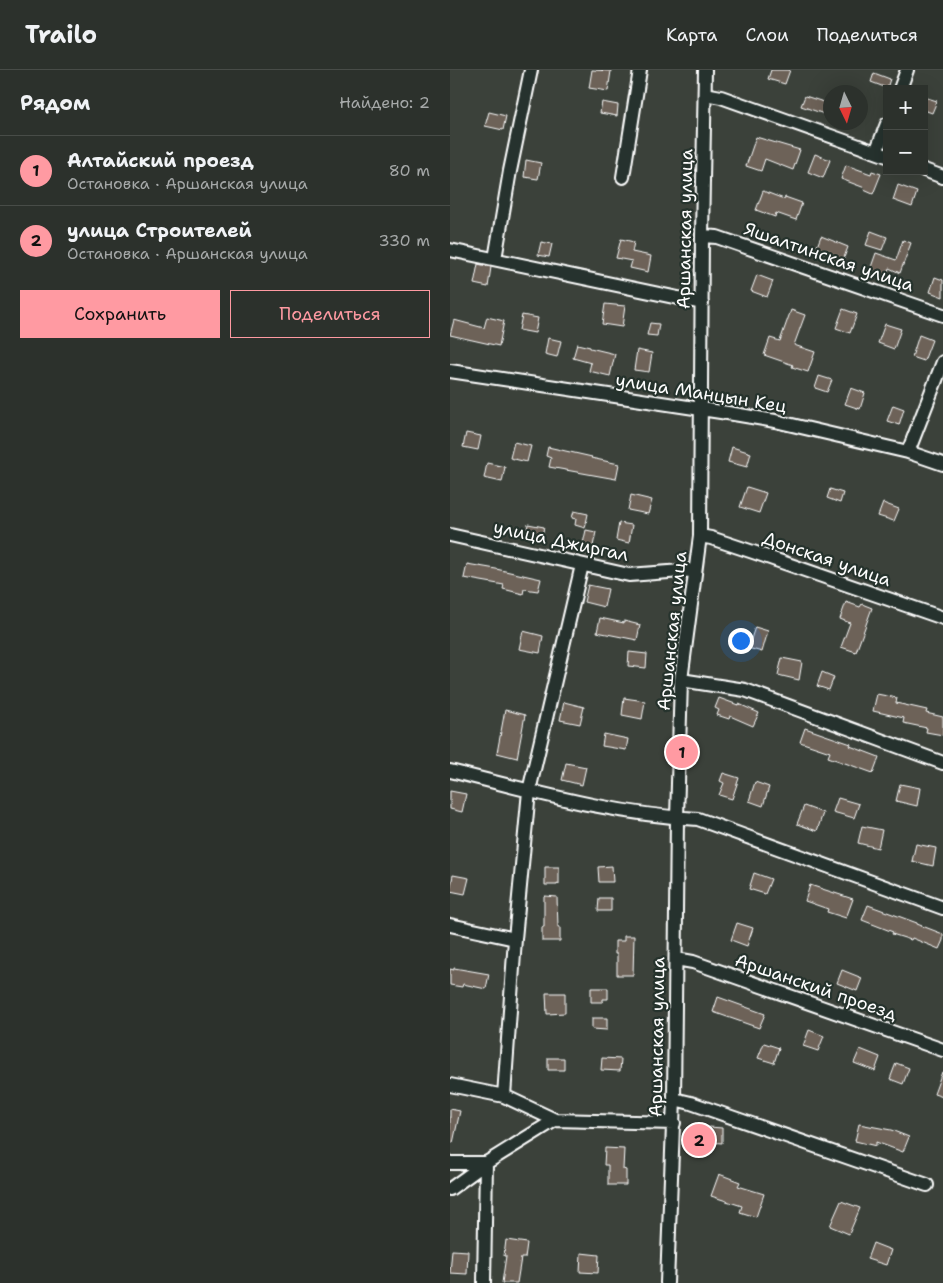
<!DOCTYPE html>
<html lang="ru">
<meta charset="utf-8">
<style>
:root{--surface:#2c312c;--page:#383d38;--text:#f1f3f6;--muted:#a6a9a9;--line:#484c48;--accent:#ff9aa2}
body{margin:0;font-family:"Shantell Sans",sans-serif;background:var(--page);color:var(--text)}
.controls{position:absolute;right:15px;top:15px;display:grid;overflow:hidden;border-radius:0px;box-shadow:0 5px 20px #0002}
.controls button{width:45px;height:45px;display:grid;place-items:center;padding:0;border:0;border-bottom:1px solid var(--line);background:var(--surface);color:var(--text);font:25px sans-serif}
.compass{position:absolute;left:373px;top:15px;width:45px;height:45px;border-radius:50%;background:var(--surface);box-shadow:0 5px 20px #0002;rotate:175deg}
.you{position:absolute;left:290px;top:570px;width:18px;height:18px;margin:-12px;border:4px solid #fff;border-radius:50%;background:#1a73e8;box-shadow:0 0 0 8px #1a73e833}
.badge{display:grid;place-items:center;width:32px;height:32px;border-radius:50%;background:var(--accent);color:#111;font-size:16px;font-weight:700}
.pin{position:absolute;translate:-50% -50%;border:2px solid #fff;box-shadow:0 1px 5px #0006}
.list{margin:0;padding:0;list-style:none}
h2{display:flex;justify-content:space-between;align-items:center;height:65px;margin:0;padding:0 20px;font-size:21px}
h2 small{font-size:16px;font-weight:400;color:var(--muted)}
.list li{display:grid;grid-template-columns:32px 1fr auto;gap:15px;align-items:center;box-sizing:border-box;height:70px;padding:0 20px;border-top:1px solid var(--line)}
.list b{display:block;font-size:19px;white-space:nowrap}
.list p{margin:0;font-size:16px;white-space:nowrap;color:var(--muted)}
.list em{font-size:16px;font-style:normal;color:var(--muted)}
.actions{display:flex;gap:10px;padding:15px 20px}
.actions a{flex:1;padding:11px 0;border:1px solid var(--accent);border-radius:0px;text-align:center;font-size:18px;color:var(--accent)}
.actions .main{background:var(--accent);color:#111}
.map{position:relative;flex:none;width:493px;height:1213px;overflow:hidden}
header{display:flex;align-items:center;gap:30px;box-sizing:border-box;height:70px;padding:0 25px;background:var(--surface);border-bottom:1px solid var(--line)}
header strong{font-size:24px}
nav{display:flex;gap:28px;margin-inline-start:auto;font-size:18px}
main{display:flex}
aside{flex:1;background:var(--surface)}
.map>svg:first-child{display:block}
</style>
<header>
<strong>Trailo</strong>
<nav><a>Карта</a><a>Слои</a><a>Поделиться</a></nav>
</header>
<main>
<aside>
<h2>Рядом<small>Найдено: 2</small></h2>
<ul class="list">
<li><span class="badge">1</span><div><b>Алтайский проезд</b><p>Остановка · Аршанская улица</p></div><em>80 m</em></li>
<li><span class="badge">2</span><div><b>улица Строителей</b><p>Остановка · Аршанская улица</p></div><em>330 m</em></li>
</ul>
<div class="actions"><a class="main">Сохранить</a><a>Поделиться</a></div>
</aside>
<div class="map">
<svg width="493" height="1213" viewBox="0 0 493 1213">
<rect width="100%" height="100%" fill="#3b413a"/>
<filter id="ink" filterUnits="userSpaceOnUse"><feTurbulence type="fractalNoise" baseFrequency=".02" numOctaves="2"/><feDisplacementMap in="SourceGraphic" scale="10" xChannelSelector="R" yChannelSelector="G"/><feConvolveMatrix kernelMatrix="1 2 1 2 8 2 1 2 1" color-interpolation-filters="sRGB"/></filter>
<g filter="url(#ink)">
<!-- building -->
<path fill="#6d6259" stroke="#fff" d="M142,0l19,1 -3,20 -19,-3z
M321,0h19l-5,14 -17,-5z
M424,3l16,6 -3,9 -16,-6z
M355,26l25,8v12l-29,-10z
M474,27l13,4 -5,12 -8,-3z
M152,32l16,3 -1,11 -17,-3z
M39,42l17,4 -3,14 -18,-4z
M306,67l44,13 -7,20 -28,-11 -4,12 -15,-5z
M365,84l15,6 -7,18 -15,-6z
M76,90l15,3 -3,16 -14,-2z
M396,95l25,9 1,-3 9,3 -8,20 -9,-4 1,-2 -24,-9z
M448,115l19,7 -5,15 -19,-7z
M313,121l21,8 1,-2 17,6 -6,17 -20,-7 -1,4 -19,-7z
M421,161l16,6 -5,13 -16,-5z
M371,166l27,11 -6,16 -13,-4 2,-4 -15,-6z
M171,169l13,3 -2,10 19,4 -3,16 -18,-4 2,-7 -16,-3z
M453,170l8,3 -11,30 -11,-5 -3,9 -16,-7 6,-17 20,7z
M91,172l11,2 -3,13 -11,-2z
M28,194l13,3 -3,20 -14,-3z
M307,205l16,6 -6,16 -16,-6z
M485,207l8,3v17l-13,-5z
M155,234l20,2 -3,21 -20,-3z
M393,239l14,5 -7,19 -14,-5z
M341,240l14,5 -11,30 21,7 -7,20 -16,-5 1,-2 -29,-10 6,-17 10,3z
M72,245l16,3 -3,15 -16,-3z
M37,247l17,4 -5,25 -49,-11 4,-15 30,8z
M200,253l9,1 -2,12 -10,-1z
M435,254l16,5 -7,20 -16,-6z
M469,265l13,5 -8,21 -12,-4z
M98,268l13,3 -4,16 -12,-3z
M127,274l13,3v1l25,6 -5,22 -21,-5 2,-8 -18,-5z
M187,280l15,3 -3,19 -15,-2z
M369,306l13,4 -5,12 -12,-4z
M401,318l14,5 -5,16 -15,-5z
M443,335l11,4 -5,16 -12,-4z
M16,363l15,3 -3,14 -15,-3z
M64,372l17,4 -4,16 -17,-4z
M98,377l44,10 -1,1 28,6 -3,15 -67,-12 2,-9 -5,-2z
M282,377l19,6 -4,14 -19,-5z
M37,393l18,4 -3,15 -18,-4z
M297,417l19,6 -7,20 -19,-6z
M380,419l13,4 -3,10 -13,-5z
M181,425l21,5 -4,14 -20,-4z
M433,433l16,6 -5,12 -16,-5z
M124,441l14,3 -3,14 -10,-3 1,-6 -4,-1z
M169,453l13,2 -3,18 -13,-3z
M78,454l16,3 -3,13 -15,-3z
M136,460l10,2 -5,23 -10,-2z
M17,494l29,5 45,10 -3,12 -14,-2 -1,5 -20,-5 1,-4 -40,-7z
M138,515l20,4 -4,18 -20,-5z
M396,532l14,5 2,-3 10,4 -16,44 -15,-5 9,-24 -10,-4z
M150,548l24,5v-2l16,4 -3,15 -40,-8z
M305,557l13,4 -6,21 -14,-4z
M73,561l20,5 -3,17 -21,-4z
M179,582l18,2 -1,14 -18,-2z
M332,588l20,4 -3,18 -21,-5z
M372,602l12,5 -5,13 -12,-4z
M427,624l20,4 -1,5 31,7 -1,3 17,4v18l-17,-3 1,-4 -24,-5 1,-5 -31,-7z
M174,628l21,3 -3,18 -20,-4z
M269,628l19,7 1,-1 20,9 -6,13 -23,-10 -1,3 -12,-4 2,-5 -4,-2z
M114,632l20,5 -4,17 -20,-4z
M55,640l20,5 -8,43 -20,-5z
M355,658l46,16 -1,2 29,11 -6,16 -45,-16 2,-5 -30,-10z
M154,664l24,5 -2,11 -24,-4z
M116,693l20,4 -4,18 -20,-5z
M273,703l16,5 -7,21 -13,-4 5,-12 -4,-2z
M305,712l14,5 -6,19 -14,-5z
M450,714l20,4 -3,18 -21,-5z
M0,721l16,3 -4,18 -12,-3z
M388,728l21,6 -5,14 -21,-6z
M354,736l19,7 -6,18 -20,-7z
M412,756l20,4 -4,18 -20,-5z
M466,774l20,4 -3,18 -21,-5z
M162,796l1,16h-14l-1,-15z
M95,797h14v17l-2,-1v2h-12z
M304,803l17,6 -6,15 -16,-5z
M3,805l16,3 -4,16 -15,-3z
M360,815l43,14 -7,19 -19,-6 1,-3 -23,-8z
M95,826l12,1 1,30h2v14h-18v-14h2v-30z
M149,828h12v13h-13z
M418,835l49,18v1l26,10v6l-4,9 -27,-11 -1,2 -19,-6 1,-2 -31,-12z
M287,853l16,5 -6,18 -16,-6z
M174,866h10l-1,39h-16v-21h-2v-13h9z
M4,898l35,6 -3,15 -23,-5 -1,3 -12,-2v-16l4,1z
M392,900l20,8 -5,13 -20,-8z
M141,918h17v11h-5v3h-12z
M96,923h19v20l-18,1z
M268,927l47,17 -6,14 -46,-16z
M142,948h15v12l-15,-1z
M359,960l15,6 -6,15 -15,-5z
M314,973l15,5 -5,15 -16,-5z
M410,979l20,8 -5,14 -21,-8z
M98,988h16v12h-16z
M152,988l19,1 -1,12 -19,-1z
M446,993l13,5 -6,16 -13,-5z
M492,1002h1v25l-9,-3z
M0,1039l10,2 -7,32 -3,-1z
M409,1054l32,6 18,7 -6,15 -27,-10v4l-21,-5z
M259,1057l13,1v15l-14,-1z
M155,1078l19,1 -1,20 3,1v15h-18v-20h-4z
M269,1104l21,8 -2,4 26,8 -8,23 -16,-5 2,-6 -31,-10z
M391,1131l19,7 -11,26 -19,-8z
M56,1170l21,3 -2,15h-4l-4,25h-15l4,-27h-2z
M423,1173l18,7 -5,15 -19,-6z
M2,1180l16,1 -1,23 -17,-1z
M131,1183l18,2 -1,18 -18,-1z"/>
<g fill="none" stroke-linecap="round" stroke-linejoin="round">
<!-- minor casing -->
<g stroke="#fff" stroke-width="16">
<path id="minor" d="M450,19l7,-19
M255,24l16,3 166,59
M426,82l11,-28
M474,100l19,7
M173,107l17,-107
M252,166l15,1 226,78
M0,180l252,53
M45,189l15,-88 21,-101
M0,301l284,43 41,7 133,31 35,12
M458,382l35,-90
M0,465l179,40 66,-5
M250,466l11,2 42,14 190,66
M231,610l64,10 198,73
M0,701c82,20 164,44 248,48l245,89
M0,855l65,14
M226,889l17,3 250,88
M0,1015l54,11 51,24 119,3
M54,1026l11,-157 14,-148 53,-226
M224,1029l17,4 236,82
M0,1093h36l-2,120
M0,1119l36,-26 69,-43
M217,1213l7,-184 3,-281 4,-138 19,-144 2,-300 3,-166"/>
</g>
<!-- minor -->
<use href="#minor" stroke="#26332d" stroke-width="12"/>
</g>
</g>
<g text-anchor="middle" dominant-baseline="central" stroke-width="4.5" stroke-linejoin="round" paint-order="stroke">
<!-- street labels -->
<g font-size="18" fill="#fff" stroke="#26332d">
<text transform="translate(235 159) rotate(-89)">Аршанская улица</text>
<text transform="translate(379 187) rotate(19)">Яшалтинская улица</text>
<text transform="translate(251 323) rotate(9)">улица Манцын Кец</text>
<text transform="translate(111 471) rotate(12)">улица Джиргал</text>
<text transform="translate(377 489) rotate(19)">Донская улица</text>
<text transform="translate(222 561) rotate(-84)">Аршанская улица</text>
<text transform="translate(366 917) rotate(19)">Аршанский проезд</text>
<text transform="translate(207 967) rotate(-89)">Аршанская улица</text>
</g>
</g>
</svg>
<div class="controls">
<button>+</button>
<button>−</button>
</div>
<svg class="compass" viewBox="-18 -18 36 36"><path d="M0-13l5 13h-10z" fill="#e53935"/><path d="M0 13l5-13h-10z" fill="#a6a9a9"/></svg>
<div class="you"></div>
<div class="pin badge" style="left:232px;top:682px">1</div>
<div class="pin badge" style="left:249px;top:1070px">2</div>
</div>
</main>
